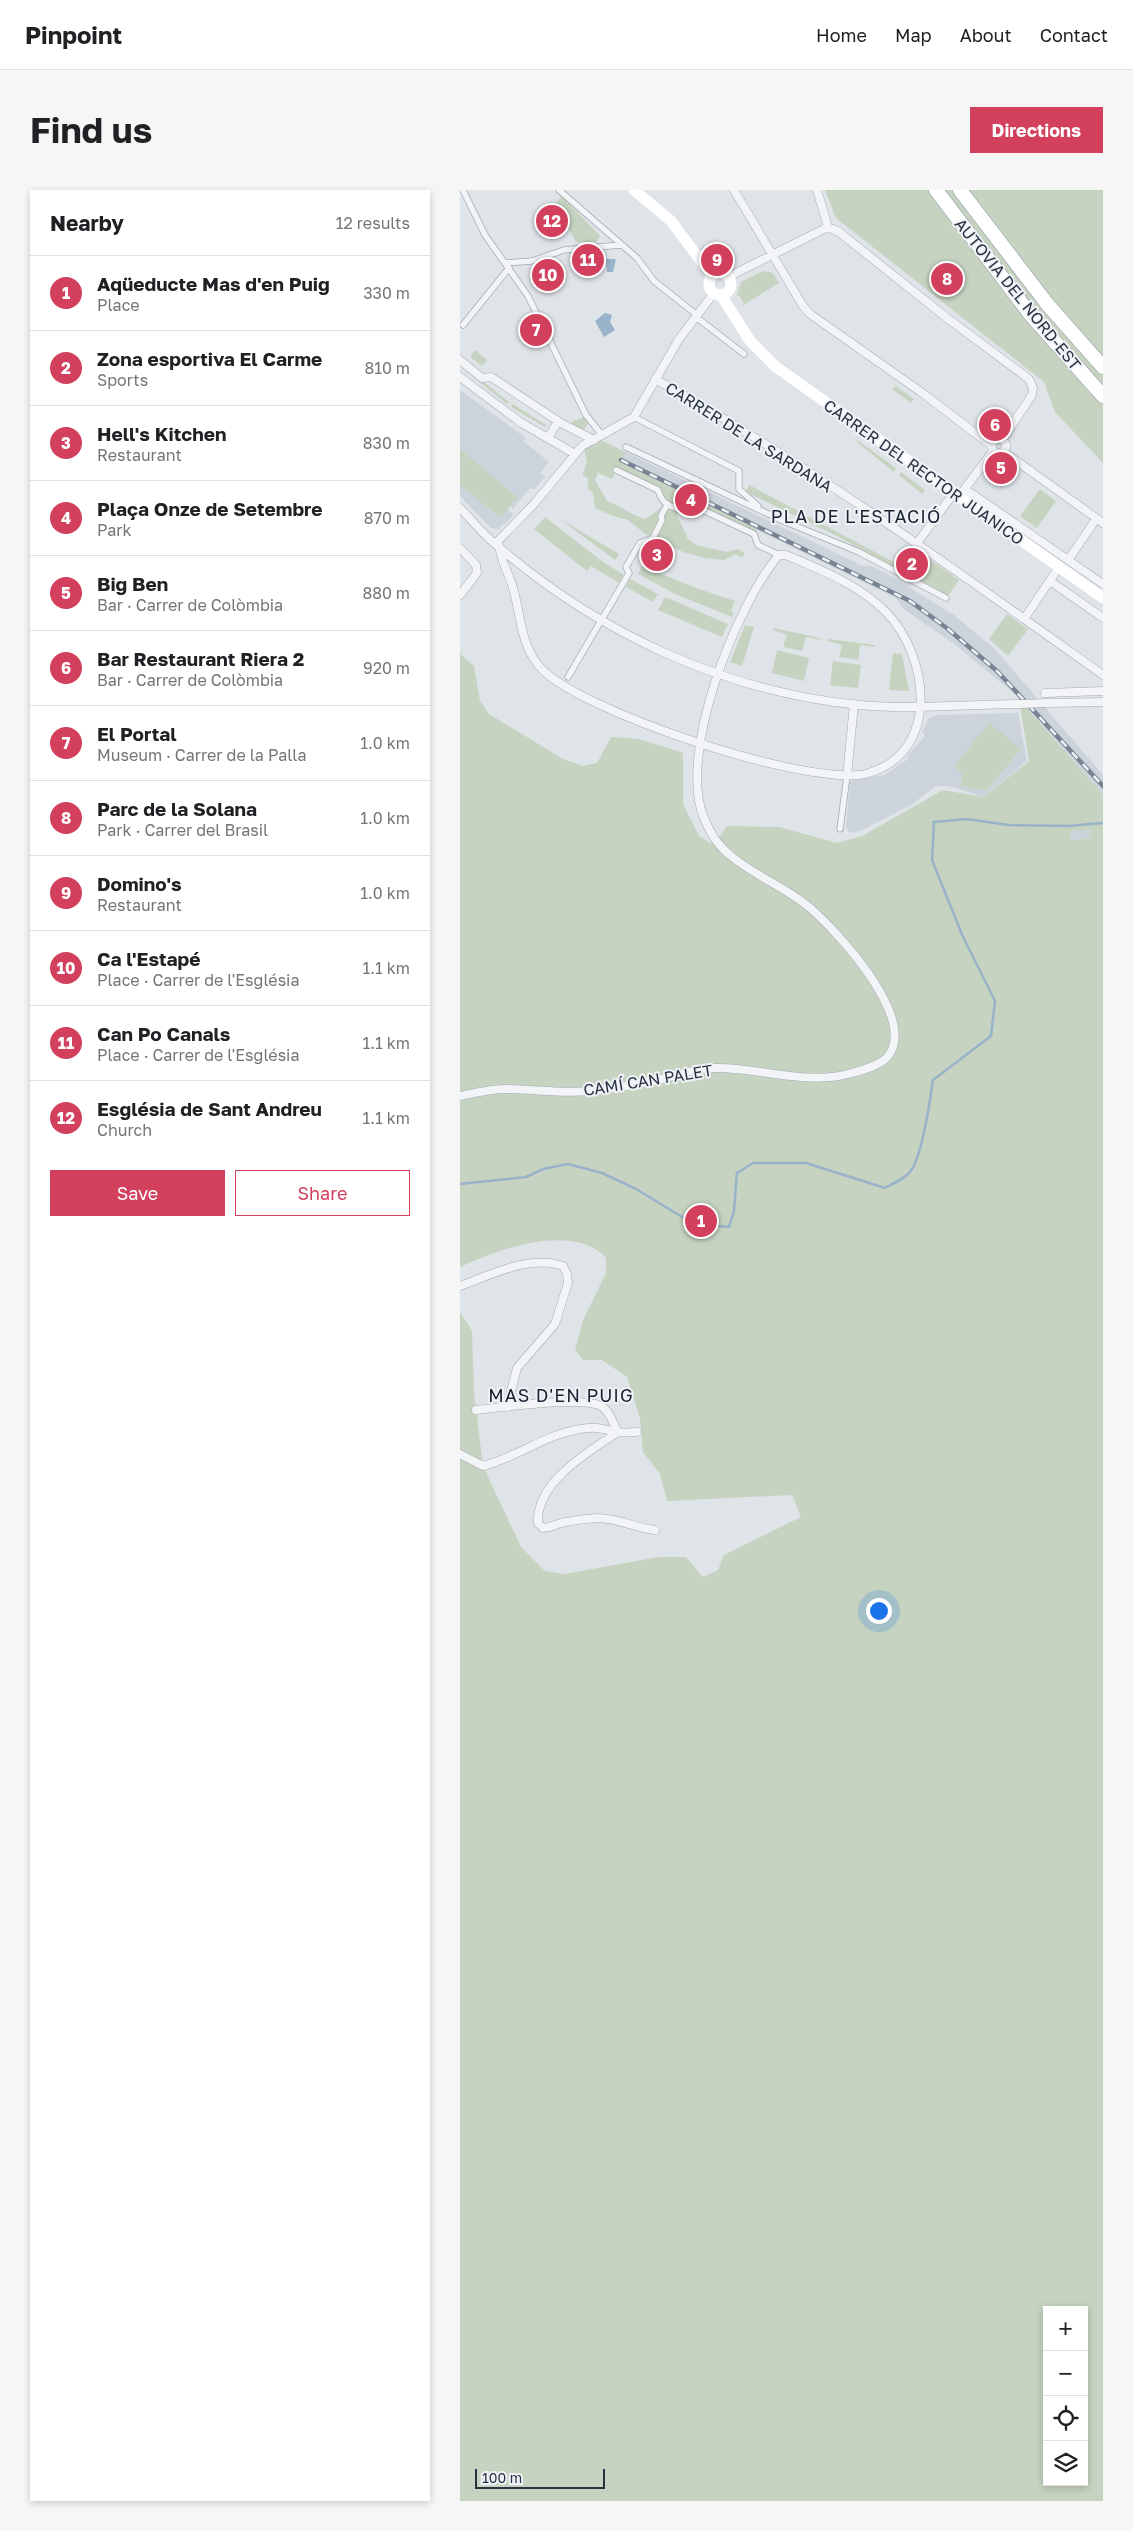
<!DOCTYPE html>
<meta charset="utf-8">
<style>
:root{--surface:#fff;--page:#f6f6f6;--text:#202124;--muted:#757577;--line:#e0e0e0;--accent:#d2405d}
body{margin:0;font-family:"Golos Text",sans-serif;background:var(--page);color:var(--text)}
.controls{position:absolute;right:15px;bottom:15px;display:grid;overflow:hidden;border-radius:0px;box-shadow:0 2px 8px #0003}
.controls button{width:45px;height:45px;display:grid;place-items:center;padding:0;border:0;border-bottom:1px solid var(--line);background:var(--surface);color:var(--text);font:25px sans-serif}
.scale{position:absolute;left:15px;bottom:12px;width:130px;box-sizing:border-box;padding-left:5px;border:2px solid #283241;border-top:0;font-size:14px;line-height:18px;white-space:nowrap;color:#283241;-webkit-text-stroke:4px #eff2f6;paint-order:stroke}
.you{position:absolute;left:418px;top:1420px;width:18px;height:18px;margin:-12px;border:4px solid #fff;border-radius:50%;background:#1a73e8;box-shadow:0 0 0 8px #1a73e833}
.badge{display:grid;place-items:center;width:32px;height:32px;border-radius:50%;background:var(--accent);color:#fff;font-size:16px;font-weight:700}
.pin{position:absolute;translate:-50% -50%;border:2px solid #fff;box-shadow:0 1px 5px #0006}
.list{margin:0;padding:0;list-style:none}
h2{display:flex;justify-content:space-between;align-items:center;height:65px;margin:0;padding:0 20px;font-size:21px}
h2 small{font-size:16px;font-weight:400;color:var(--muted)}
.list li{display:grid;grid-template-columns:32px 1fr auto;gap:15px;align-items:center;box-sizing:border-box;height:75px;padding:0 20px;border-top:1px solid var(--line)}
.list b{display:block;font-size:19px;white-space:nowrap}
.list p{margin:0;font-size:16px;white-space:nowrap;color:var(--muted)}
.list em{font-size:16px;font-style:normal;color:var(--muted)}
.actions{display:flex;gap:10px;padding:15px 20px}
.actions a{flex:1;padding:11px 0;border:1px solid var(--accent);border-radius:0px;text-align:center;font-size:18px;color:var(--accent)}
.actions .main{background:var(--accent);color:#fff}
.icon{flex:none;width:28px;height:28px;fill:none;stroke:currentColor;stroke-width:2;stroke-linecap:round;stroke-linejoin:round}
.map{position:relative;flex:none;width:643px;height:2311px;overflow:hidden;border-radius:0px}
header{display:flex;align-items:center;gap:30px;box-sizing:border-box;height:70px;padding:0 25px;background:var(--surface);border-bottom:1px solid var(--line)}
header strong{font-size:24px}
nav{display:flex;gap:28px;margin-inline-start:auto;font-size:18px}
.intro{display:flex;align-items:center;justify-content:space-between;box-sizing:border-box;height:120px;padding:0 30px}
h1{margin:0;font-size:35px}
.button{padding:12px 22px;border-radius:0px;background:var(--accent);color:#fff;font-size:18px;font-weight:700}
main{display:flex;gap:30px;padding:0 30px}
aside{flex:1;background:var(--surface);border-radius:0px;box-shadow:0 2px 8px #0003}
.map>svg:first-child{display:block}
</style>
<header>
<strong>Pinpoint</strong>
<nav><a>Home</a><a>Map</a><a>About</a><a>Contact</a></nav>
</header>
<div class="intro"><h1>Find us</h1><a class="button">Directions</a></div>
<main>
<aside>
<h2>Nearby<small>12 results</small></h2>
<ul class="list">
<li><span class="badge">1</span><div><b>Aqüeducte Mas d'en Puig</b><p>Place</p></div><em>330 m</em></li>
<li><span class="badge">2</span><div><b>Zona esportiva El Carme</b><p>Sports</p></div><em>810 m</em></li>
<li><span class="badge">3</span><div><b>Hell's Kitchen</b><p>Restaurant</p></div><em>830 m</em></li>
<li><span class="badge">4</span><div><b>Plaça Onze de Setembre</b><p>Park</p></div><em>870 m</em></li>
<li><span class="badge">5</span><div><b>Big Ben</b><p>Bar · Carrer de Colòmbia</p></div><em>880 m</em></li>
<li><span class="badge">6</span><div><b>Bar Restaurant Riera 2</b><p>Bar · Carrer de Colòmbia</p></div><em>920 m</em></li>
<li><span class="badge">7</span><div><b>El Portal</b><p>Museum · Carrer de la Palla</p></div><em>1.0 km</em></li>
<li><span class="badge">8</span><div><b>Parc de la Solana</b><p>Park · Carrer del Brasil</p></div><em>1.0 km</em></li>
<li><span class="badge">9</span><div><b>Domino's</b><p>Restaurant</p></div><em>1.0 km</em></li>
<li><span class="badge">10</span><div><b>Ca l'Estapé</b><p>Place · Carrer de l'Església</p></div><em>1.1 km</em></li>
<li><span class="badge">11</span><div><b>Can Po Canals</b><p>Place · Carrer de l'Església</p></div><em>1.1 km</em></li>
<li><span class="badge">12</span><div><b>Església de Sant Andreu</b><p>Church</p></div><em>1.1 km</em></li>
</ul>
<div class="actions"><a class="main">Save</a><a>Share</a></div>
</aside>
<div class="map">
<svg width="643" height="2311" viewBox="0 0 643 2311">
<rect width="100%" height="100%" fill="#dfe4e9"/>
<!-- built -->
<path fill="#cdd3db" d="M0,200l66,48 -3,3 26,21 -9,11 5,4 -11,13 -4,-2 -17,21 -3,-3 -2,3 6,6 -16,14 -7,-1 -31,-32z
M166,262l237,114h8l13,6 70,43 41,34 108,126v20l-87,-100 -63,-52 -51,-35 -6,-10 -275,-135z
M558,523l9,48 -43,36 -35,-11h-13l-25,19 -43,22 -14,6 -5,-1 -3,-5 4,-46 34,-6 24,-16 -1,-3 18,-20 -3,-4 7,-14 9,-3z
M630,639l1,9 -20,2v-9z"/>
<!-- green -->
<path fill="#c6d3c0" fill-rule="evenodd" d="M365,0h278v273l-48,-51 -11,-30 -208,-164z
M102,6l38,40 -4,6h-20l-8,-14 2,-6 -5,-2 -3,-5 -2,1 -6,-11z
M303,81l10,2 6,10 -37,23 2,-3 -5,-8 -3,2 5,-15z
M15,160l12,10 -5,6 -12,-9z
M2,175l47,37 -2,2 -46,-37z
M436,196l18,13 -3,4 -19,-14z
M53,214l33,21 -1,2 -34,-20z
M124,227l4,6 -5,8 -12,-6 3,-6 1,2z
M140,250l26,12 -5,11 136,66 -5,8 -59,-28 -15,3 -1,3 11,24 8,6 31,7 11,-3 7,4 -3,5 -7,-4 -11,6 -19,-2 -22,-6 -39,-19 -16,-13 -15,-4 -18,-8 -2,-15 -5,-4v-11l-6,-3 5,-13 -3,-13zM155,282l40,18 7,15 -2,4 -15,10c-16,-5 -24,-13 -38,-18l-12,-21 3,-7 14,6z
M397,250l39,28 -2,4 -37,-30z
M0,259l57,48 -16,21 -41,-33z
M441,282l24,18 -3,4 -23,-19z
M289,295l150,80 -3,4 -61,-34 -89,-43z
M580,299l16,12 -19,27 -17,-12z
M85,327l58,45 20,12 -4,9 -28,-17 -4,5 -53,-42z
M100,329l59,35 -4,6z
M452,357l47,33 -12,17 -50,-28z
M182,376l54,22 39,13 -4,10 3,2 -2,4 -57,-23 -37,-20z
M170,389l28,15 -5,8 -27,-15z
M205,407l63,27 -6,13 -64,-27z
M547,424l21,15 -20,27 -19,-17z
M285,435l9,2 -12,39 -12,-4z
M314,438l46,10 1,2 -15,-3 -4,14 -19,-4 4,-12 -14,-5z
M368,449l47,6v2l-15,-2 -2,15 -19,-3 3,-12 -15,-4z
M317,460l32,8 -5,23 -32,-8z
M433,463l9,1 7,37 -20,-1z
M0,464l14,12 6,35 9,13 74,45 20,7 14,-3 14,-26 28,2 44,14v51l16,32 11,7 9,-5 8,-12 52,1 58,16 25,-7 81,-46 41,7 45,-36 -10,-62 84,96v1706h-643v-1189l12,19 2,61 9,74 38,81 24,24 19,3 95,-17h27l17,20 15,-7 6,-15 77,-38 -9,-22 -125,6 -7,-27 -17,-22 -3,-33 -13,-42 -25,-17h-19l-8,-10 8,-30 23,-47v-15c-32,-36 -108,-9 -146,9zM630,640l1,8 -20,2v-9zM587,2120h37v172h-37z
M373,471l28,4 -3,23 -28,-3z
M529,533l32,26 -35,42 -25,-5 1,-13 -8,-7z"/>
<!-- water -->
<path fill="#99b3ca" d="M146,69h10l-3,13h-6z
M145,123l7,2 -2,7 5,8 -11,7 -9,-16z"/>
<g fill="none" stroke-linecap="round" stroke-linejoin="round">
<!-- stream -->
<path stroke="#99b3ca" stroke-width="2.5" d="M0,994l66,-7 17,-8 25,-5 34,9 34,16 56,34 37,4 5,-16 3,-38 16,-10h53l79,25c7,-4 17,-8 23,-14 14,-12 22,-75 25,-94l58,-44 4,-35 -32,-64 -31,-77 2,-38 33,-3 41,6 60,1 35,-3"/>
<!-- pedestrian casing -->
<g stroke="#a4abb3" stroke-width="7">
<path id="pedestrian" d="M3,0l22,45 43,61 58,119 16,20
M99,0l78,68 17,23 43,34
M45,73l27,-2 32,-11 57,-5
M236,127l48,37
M3,135l46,-57
M174,227l105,54v18l19,17
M166,257l155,73 78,32 87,46
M156,280l42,20c4,13 9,15 22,20l14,-4 60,28 4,11 21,10
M108,487l61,-104 -3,-6 14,-24 13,-5 9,-18 -1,-4 6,-11
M380,639l7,-53"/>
</g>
<!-- minor casing -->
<g stroke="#a4abb3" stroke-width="9">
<path id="minor" d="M274,0l69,116 7,8 111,78 71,54
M357,0l11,37
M368,37l11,5 108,86 82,61 4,9 -1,7 -30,45
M268,87l100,-50
M0,170l22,18 9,-1 70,46 33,17
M0,187l60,45 55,32
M195,189c157,87 302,192 448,296
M88,248l10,-17
M532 256a7 7 0 1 1 14 0a7 7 0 1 1-14 0Z
M544,262l99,71
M505,299l138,95
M503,301l30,-40
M0,318c11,11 22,25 34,35 104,90 228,148 365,162 55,5 109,-1 163,-1
M458,352l35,-48
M35,354l39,-40 48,-58 52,-29 45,-78 35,-46
M0,358l16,17 1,8 -17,22
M609,369l27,-40
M590,391l53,37
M564,429l35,-52
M585,503l58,-2
M585,513l58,-1
M387,586l7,-72
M0,906c15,-3 31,-7 46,-7 28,0 56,5 84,2 23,-3 48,-6 72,-12 19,-5 35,-11 55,-11 45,0 90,18 135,5 11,-3 30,-8 37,-18 27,-39 -52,-124 -80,-148 -24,-20 -54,-31 -78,-51 -13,-10 -21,-23 -27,-38 -27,-63 32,-213 75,-263h7c35,15 72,29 100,57 43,44 55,139 -17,161 -54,17 -295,-63 -330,-107 -19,-23 -18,-51 -26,-78 -4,-15 -12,-26 -14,-42
M0,1096c31,-11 70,-32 103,-20l4,8 1,9 -13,41 -38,44 -10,39
M16,1220c25,-3 106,-14 125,-4 9,5 12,17 17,26
M158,1242c-31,21 -82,50 -80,91l5,5c8,0 11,-3 18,-5 12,-3 24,-4 36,-5 21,0 38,10 58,12
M0,1264l23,12c36,-9 64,-34 105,-38 11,-2 19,3 30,4 6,1 13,0 19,0"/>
</g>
<!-- motorway casing -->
<g stroke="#8692a0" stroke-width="15">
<path id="motorway" d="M476,0l94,124 73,82
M500,0l88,115 55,62"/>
</g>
<!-- pedestrian -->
<use href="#pedestrian" stroke="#f2f4f7" stroke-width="5.5"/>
<!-- minor -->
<use href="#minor" stroke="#f2f4f7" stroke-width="8"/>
<!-- secondary -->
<path stroke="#fff" stroke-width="11" d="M174,0l37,31 41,55
M249 94a11 11 0 1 1 22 0a11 11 0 1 1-22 0Z
M261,105l29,46 26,26 327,231"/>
<!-- motorway -->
<use href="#motorway" stroke="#fff" stroke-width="14"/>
<!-- rail casing -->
<g stroke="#788493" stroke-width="4.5">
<path id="rail" d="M161,270l289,141 38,28 49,42 106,115"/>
</g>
<!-- rail -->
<use href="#rail" stroke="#eff2f6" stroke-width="2.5" stroke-dasharray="8" stroke-linecap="butt"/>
<!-- minor-bridge casing -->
<g stroke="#a4abb3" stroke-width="9" stroke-linecap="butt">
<path id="minor-bridge" d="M562,514l23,-1"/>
</g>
<!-- minor-bridge -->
<use href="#minor-bridge" stroke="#f2f4f7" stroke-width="8"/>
</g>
<g text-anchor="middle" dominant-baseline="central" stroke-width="4" stroke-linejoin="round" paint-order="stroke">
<!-- street labels -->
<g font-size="16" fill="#283241" stroke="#eff2f6">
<text transform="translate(558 104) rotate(51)">AUTOVIA DEL NORD-EST</text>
<text transform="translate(289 247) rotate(32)">CARRER DE LA SARDANA</text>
<text transform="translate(464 282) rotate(35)">CARRER DEL RECTOR JUANICO</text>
<text transform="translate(188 890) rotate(-9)">CAMÍ CAN PALET</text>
</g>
<!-- neighbourhood labels -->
<g font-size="18" letter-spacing="1" fill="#1a2331" stroke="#eff2f6">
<text x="396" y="326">PLA DE L'ESTACIÓ</text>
<text x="101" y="1205">MAS D'EN PUIG</text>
</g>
</g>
</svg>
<div class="controls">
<button>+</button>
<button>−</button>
<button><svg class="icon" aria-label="locate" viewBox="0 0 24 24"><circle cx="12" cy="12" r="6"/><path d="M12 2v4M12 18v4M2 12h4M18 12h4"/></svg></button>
<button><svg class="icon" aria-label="layers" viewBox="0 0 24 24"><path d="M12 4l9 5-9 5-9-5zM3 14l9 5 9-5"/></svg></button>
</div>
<div class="scale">100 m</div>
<div class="you"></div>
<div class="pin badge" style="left:241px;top:1031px">1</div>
<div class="pin badge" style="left:452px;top:374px">2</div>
<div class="pin badge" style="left:197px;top:365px">3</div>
<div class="pin badge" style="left:231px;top:310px">4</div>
<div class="pin badge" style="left:541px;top:278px">5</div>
<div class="pin badge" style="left:535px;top:235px">6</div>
<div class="pin badge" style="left:76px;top:140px">7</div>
<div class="pin badge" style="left:487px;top:89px">8</div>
<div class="pin badge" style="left:257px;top:70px">9</div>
<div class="pin badge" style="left:88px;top:85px">10</div>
<div class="pin badge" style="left:128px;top:70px">11</div>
<div class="pin badge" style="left:92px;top:31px">12</div>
</div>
</main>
